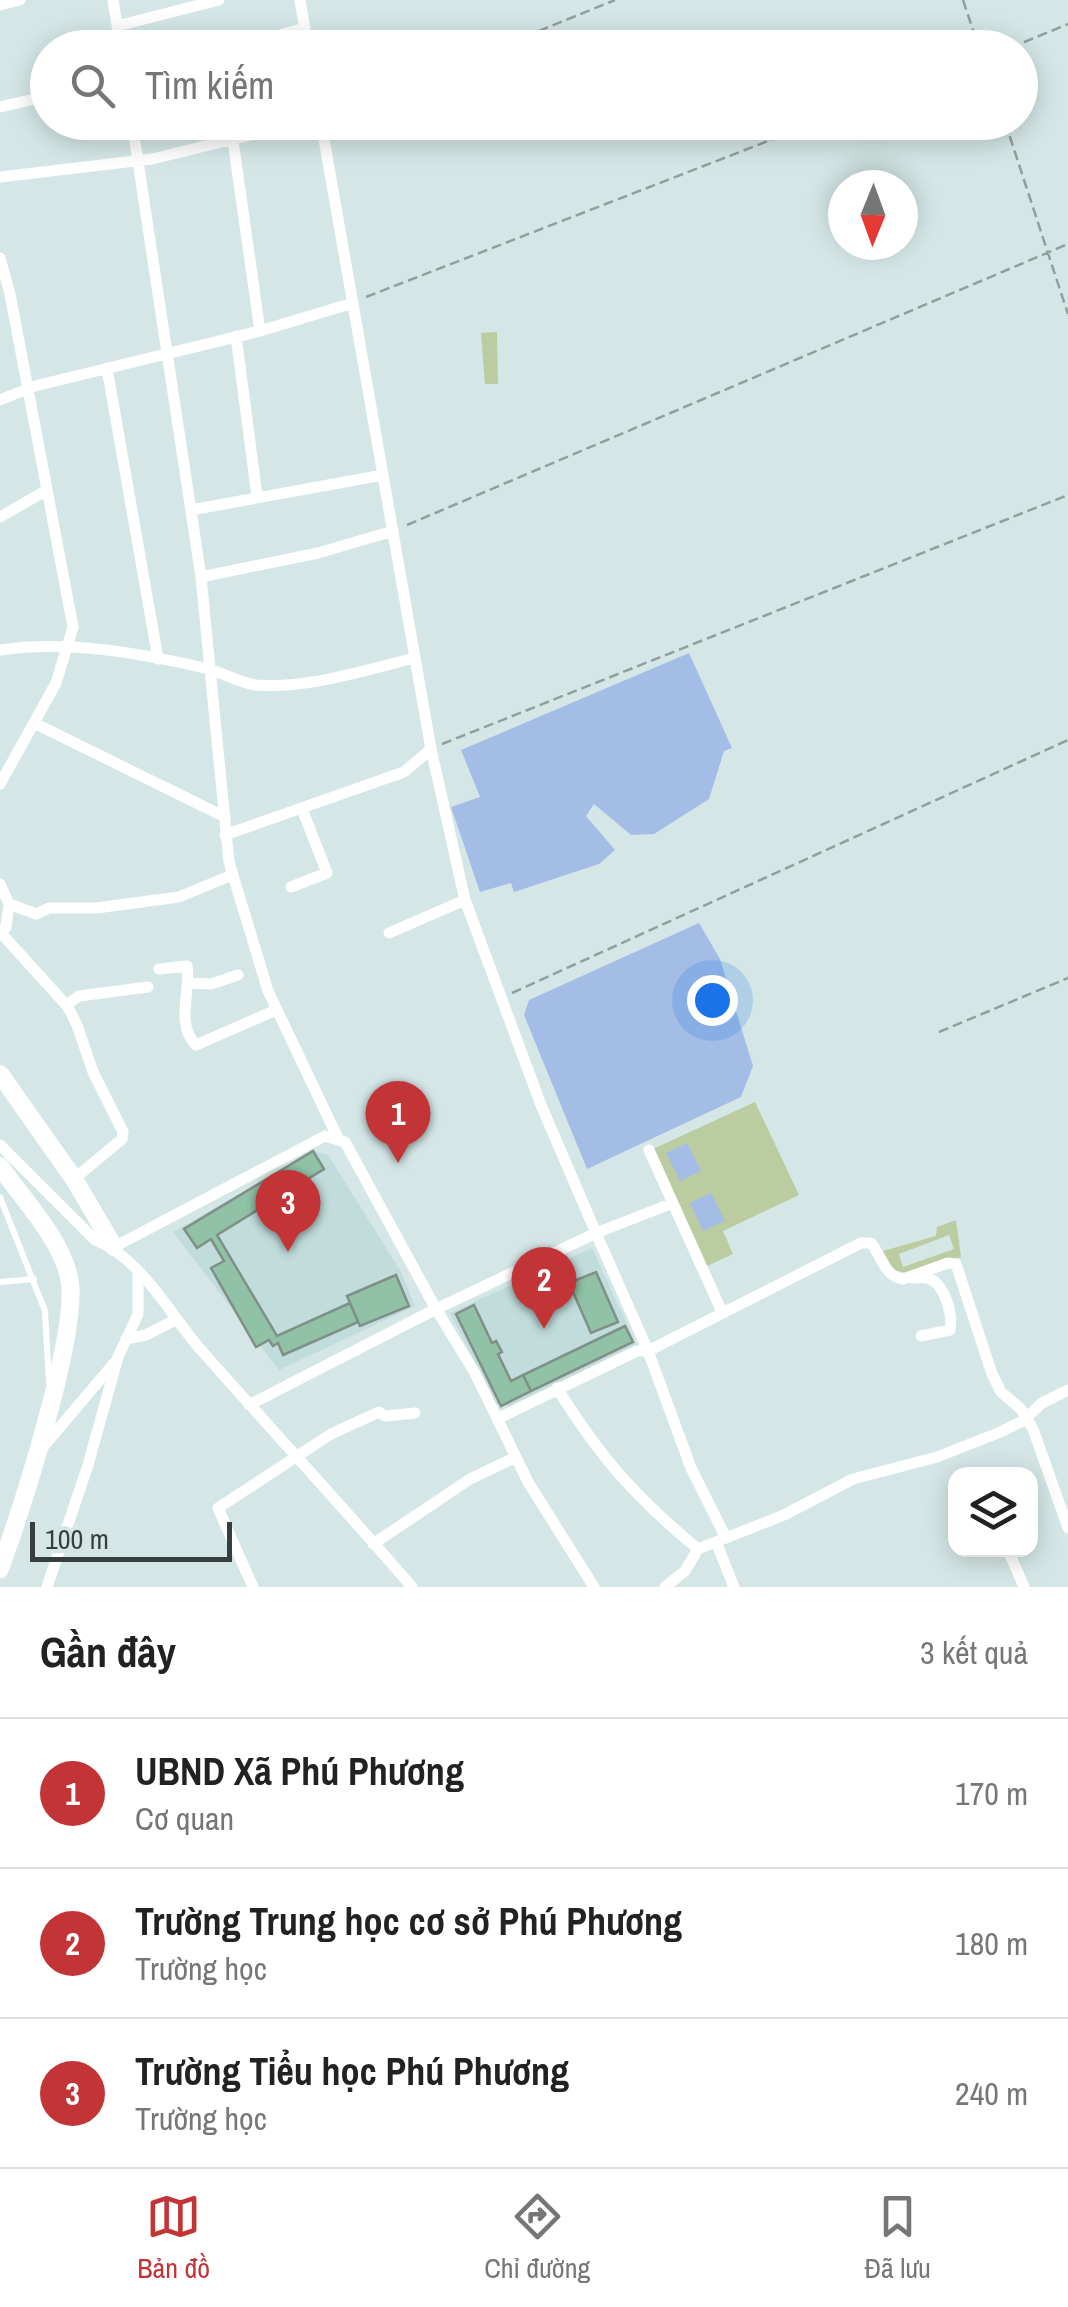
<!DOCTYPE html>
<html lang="vi">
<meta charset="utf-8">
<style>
:root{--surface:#fff;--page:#f2f2f2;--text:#222;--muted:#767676;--line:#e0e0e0;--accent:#c33437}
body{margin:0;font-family:"Archivo Narrow",sans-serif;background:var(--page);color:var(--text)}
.controls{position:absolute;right:30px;bottom:30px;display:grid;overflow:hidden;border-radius:20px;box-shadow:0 5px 25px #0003}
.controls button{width:90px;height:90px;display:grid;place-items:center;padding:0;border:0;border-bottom:2px solid var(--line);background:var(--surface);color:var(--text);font:50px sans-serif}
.compass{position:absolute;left:828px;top:170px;width:90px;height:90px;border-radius:50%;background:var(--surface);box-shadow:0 5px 25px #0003;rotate:181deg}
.scale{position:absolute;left:30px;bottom:25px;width:202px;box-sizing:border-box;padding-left:10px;border:5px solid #373e3e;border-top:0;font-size:28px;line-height:35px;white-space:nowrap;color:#373e3e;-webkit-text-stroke:8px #d4e7e6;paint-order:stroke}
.you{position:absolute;left:712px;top:1000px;width:35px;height:35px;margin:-25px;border:8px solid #fff;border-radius:50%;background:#1a73e8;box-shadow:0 0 0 15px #1a73e833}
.badge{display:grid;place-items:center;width:65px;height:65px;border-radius:50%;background:var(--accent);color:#fff;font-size:32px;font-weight:700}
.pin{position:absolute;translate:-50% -82px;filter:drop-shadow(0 2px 5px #0008)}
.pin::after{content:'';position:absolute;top:52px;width:35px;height:30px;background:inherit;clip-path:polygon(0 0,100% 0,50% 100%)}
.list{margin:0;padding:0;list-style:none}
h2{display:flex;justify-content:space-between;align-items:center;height:130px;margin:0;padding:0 40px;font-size:42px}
h2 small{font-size:32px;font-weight:400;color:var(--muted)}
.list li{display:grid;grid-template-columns:65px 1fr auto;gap:30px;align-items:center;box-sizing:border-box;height:150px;padding:0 40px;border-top:2px solid var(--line)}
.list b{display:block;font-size:38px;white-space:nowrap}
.list p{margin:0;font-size:32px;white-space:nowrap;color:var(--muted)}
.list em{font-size:32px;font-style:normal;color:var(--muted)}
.icon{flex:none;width:55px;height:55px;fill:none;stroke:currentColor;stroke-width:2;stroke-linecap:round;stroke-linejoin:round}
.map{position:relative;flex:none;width:1068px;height:1587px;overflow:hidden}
.search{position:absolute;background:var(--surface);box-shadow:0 5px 25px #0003;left:30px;right:30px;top:30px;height:110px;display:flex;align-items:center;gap:25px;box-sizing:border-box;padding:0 35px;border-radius:55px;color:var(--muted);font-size:38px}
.sheet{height:580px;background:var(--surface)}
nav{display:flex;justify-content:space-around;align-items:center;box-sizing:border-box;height:140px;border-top:2px solid var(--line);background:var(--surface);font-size:28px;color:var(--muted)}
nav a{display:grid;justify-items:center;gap:5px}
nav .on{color:var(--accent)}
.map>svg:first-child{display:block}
</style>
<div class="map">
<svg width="1068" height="1587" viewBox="0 0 1068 1587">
<rect width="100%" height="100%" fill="#d4e7e6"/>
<!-- built -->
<path fill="#c0dcdb" d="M313,1151l15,4 73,117 14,34 -136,64 -106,-138z
M592,1248l44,96 -127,62 -13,-2 -46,-91z"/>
<!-- green -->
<path fill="#bacca0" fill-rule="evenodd" d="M497,332l1,52h-13l-4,-51z
M755,1102l44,93 -76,36 10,23 -26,12 -54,-117z
M956,1220l5,37 -55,16 -12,-3 -11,-19 53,-15 1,-9zM949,1235l5,14 -51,18 -4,-13z"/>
<!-- water -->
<path fill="#a4bde7" d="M689,653l43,95 -8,3 -15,48 -55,35 -23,1 -37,-31 -8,12 29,34 -16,14 -85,28 -3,-9 -31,9 -29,-85 29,-10 -19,-47z
M699,923l21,36 33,107 -12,31 -154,72 -63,-154 5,-15z
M687,1143l14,28 -21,10 -14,-28z
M711,1193l14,28 -22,10 -13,-28z"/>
<!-- building -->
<path fill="#90c2a7" stroke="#818f87" stroke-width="2.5" d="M313,1151l11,18 -107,66 60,101 73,-33 8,19 -75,33 -5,-12 -5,3 -4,-6 -13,7 -45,-79 13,-7 -13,-22 -14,9 -13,-19z
M596,1272l22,50 -27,11 -22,-50z
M396,1275l13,31 -49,20 -13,-30z
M474,1305l18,38 4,-2 6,11 -4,2 13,27 12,-6 8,16 -30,15 -45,-92z
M625,1326l8,16 -102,49 -8,-16z"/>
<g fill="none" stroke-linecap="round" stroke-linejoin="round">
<!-- path -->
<path stroke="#919f9e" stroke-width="2.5" stroke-dasharray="10 5" stroke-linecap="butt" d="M963,0l16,48
M497,48l118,-48
M1010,48l58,-24
M1005,122l63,192
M366,297l451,-175
M407,525l661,-281
M442,744l626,-249
M512,993l556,-253
M939,1032l129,-54"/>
<!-- lane -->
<path stroke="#fff" stroke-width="6" d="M0,1197l45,114 4,71
M0,1282l34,-3"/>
<!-- street -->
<path stroke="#fff" stroke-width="11" d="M113,0l8,48
M300,0l8,48
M0,5l20,-5
M117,26l102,-26
M233,48l72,-20
M0,107l48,-11
M132,122l69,455 28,285 39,129 70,147
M321,122l110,627 34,151 76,205 55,128 77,-30
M233,141l27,190
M0,177l152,-18 151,-37
M0,258l10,36 63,333 -17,56 -56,101
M236,336l21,160
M107,368l51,291
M0,400l35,-14 225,-55 93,-28
M191,510l192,-35
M0,517l47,-27
M201,577l117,-24 75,-22
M0,650c69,-10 138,3 205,18 17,4 34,15 51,17 52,4 109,-15 159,-27
M34,723l191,94
M225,835l179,-63 27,-23
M0,884l9,20 -3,23 -6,5
M291,887l36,-14 -25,-64
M9,904l27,10 13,-6h47l83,-11 53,-22
M0,932l68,75 9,18 16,47 30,60 -1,7 -48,40
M389,933l76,-33
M159,969l28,-3c4,26 -12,58 9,79l80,-35
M188,983l23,1 27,-9
M66,1005l13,-9 69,-9
M0,1145l95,95c46,18 74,73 106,110 70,79 142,157 211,237
M649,1150l73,162
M114,1247l211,-111 20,6 91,167 -187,96
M913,1278c6,0 12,-1 17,1 15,6 23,36 20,51l-29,6
M126,1339l20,-4 29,-15
M557,1388c43,69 78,109 141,161
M499,1418l138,-67h11l43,117 35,70
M43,1447l72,-85
M716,1542l18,45
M373,1544l97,-65 46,-22
M1008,1550l16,37
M47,1587l41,-122 30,-108 20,-43v-43
M253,1587l-35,-79 113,-74 48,-22 6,4 30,-3
M594,1587l-66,-105 -53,-109 -39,-64 160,-76 52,118 213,-108h10c11,14 13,33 32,36l45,-16 8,1 36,110 9,18 20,17 12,20 35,99
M665,1587l20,-16 13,-22 86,-34 69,-36 84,-22 61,-24 25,-12 19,-18 26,-13"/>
<!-- secondary -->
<path stroke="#fff" stroke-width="18" d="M0,1074l74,105 40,68
M0,1166c23,34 60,71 69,111 12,50 -49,237 -69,292"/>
</g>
</svg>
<div class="controls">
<button><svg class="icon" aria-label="layers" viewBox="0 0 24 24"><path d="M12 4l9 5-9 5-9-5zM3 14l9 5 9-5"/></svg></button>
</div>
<svg class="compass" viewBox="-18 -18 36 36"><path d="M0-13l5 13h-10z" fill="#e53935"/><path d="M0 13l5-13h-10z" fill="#767676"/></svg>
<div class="scale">100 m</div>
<div class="you"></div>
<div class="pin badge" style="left:398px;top:1163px">1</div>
<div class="pin badge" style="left:544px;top:1329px">2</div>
<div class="pin badge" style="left:288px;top:1252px">3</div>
<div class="search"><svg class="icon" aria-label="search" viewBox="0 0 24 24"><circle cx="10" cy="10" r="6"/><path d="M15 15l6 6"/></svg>Tìm kiếm</div>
</div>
<section class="sheet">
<h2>Gần đây<small>3 kết quả</small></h2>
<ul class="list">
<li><span class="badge">1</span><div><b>UBND Xã Phú Phương</b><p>Cơ quan</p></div><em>170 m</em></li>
<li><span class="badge">2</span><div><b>Trường Trung học cơ sở Phú Phương</b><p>Trường học</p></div><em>180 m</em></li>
<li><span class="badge">3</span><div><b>Trường Tiểu học Phú Phương</b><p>Trường học</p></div><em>240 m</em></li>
</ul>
</section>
<nav>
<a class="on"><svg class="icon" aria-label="map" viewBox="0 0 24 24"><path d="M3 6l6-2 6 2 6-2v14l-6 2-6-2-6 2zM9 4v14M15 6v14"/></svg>Bản đồ</a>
<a><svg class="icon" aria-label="directions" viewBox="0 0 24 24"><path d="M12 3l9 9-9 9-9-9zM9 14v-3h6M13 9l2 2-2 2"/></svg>Chỉ đường</a>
<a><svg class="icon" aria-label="saved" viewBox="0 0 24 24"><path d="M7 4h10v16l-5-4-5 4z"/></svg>Đã lưu</a>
</nav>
